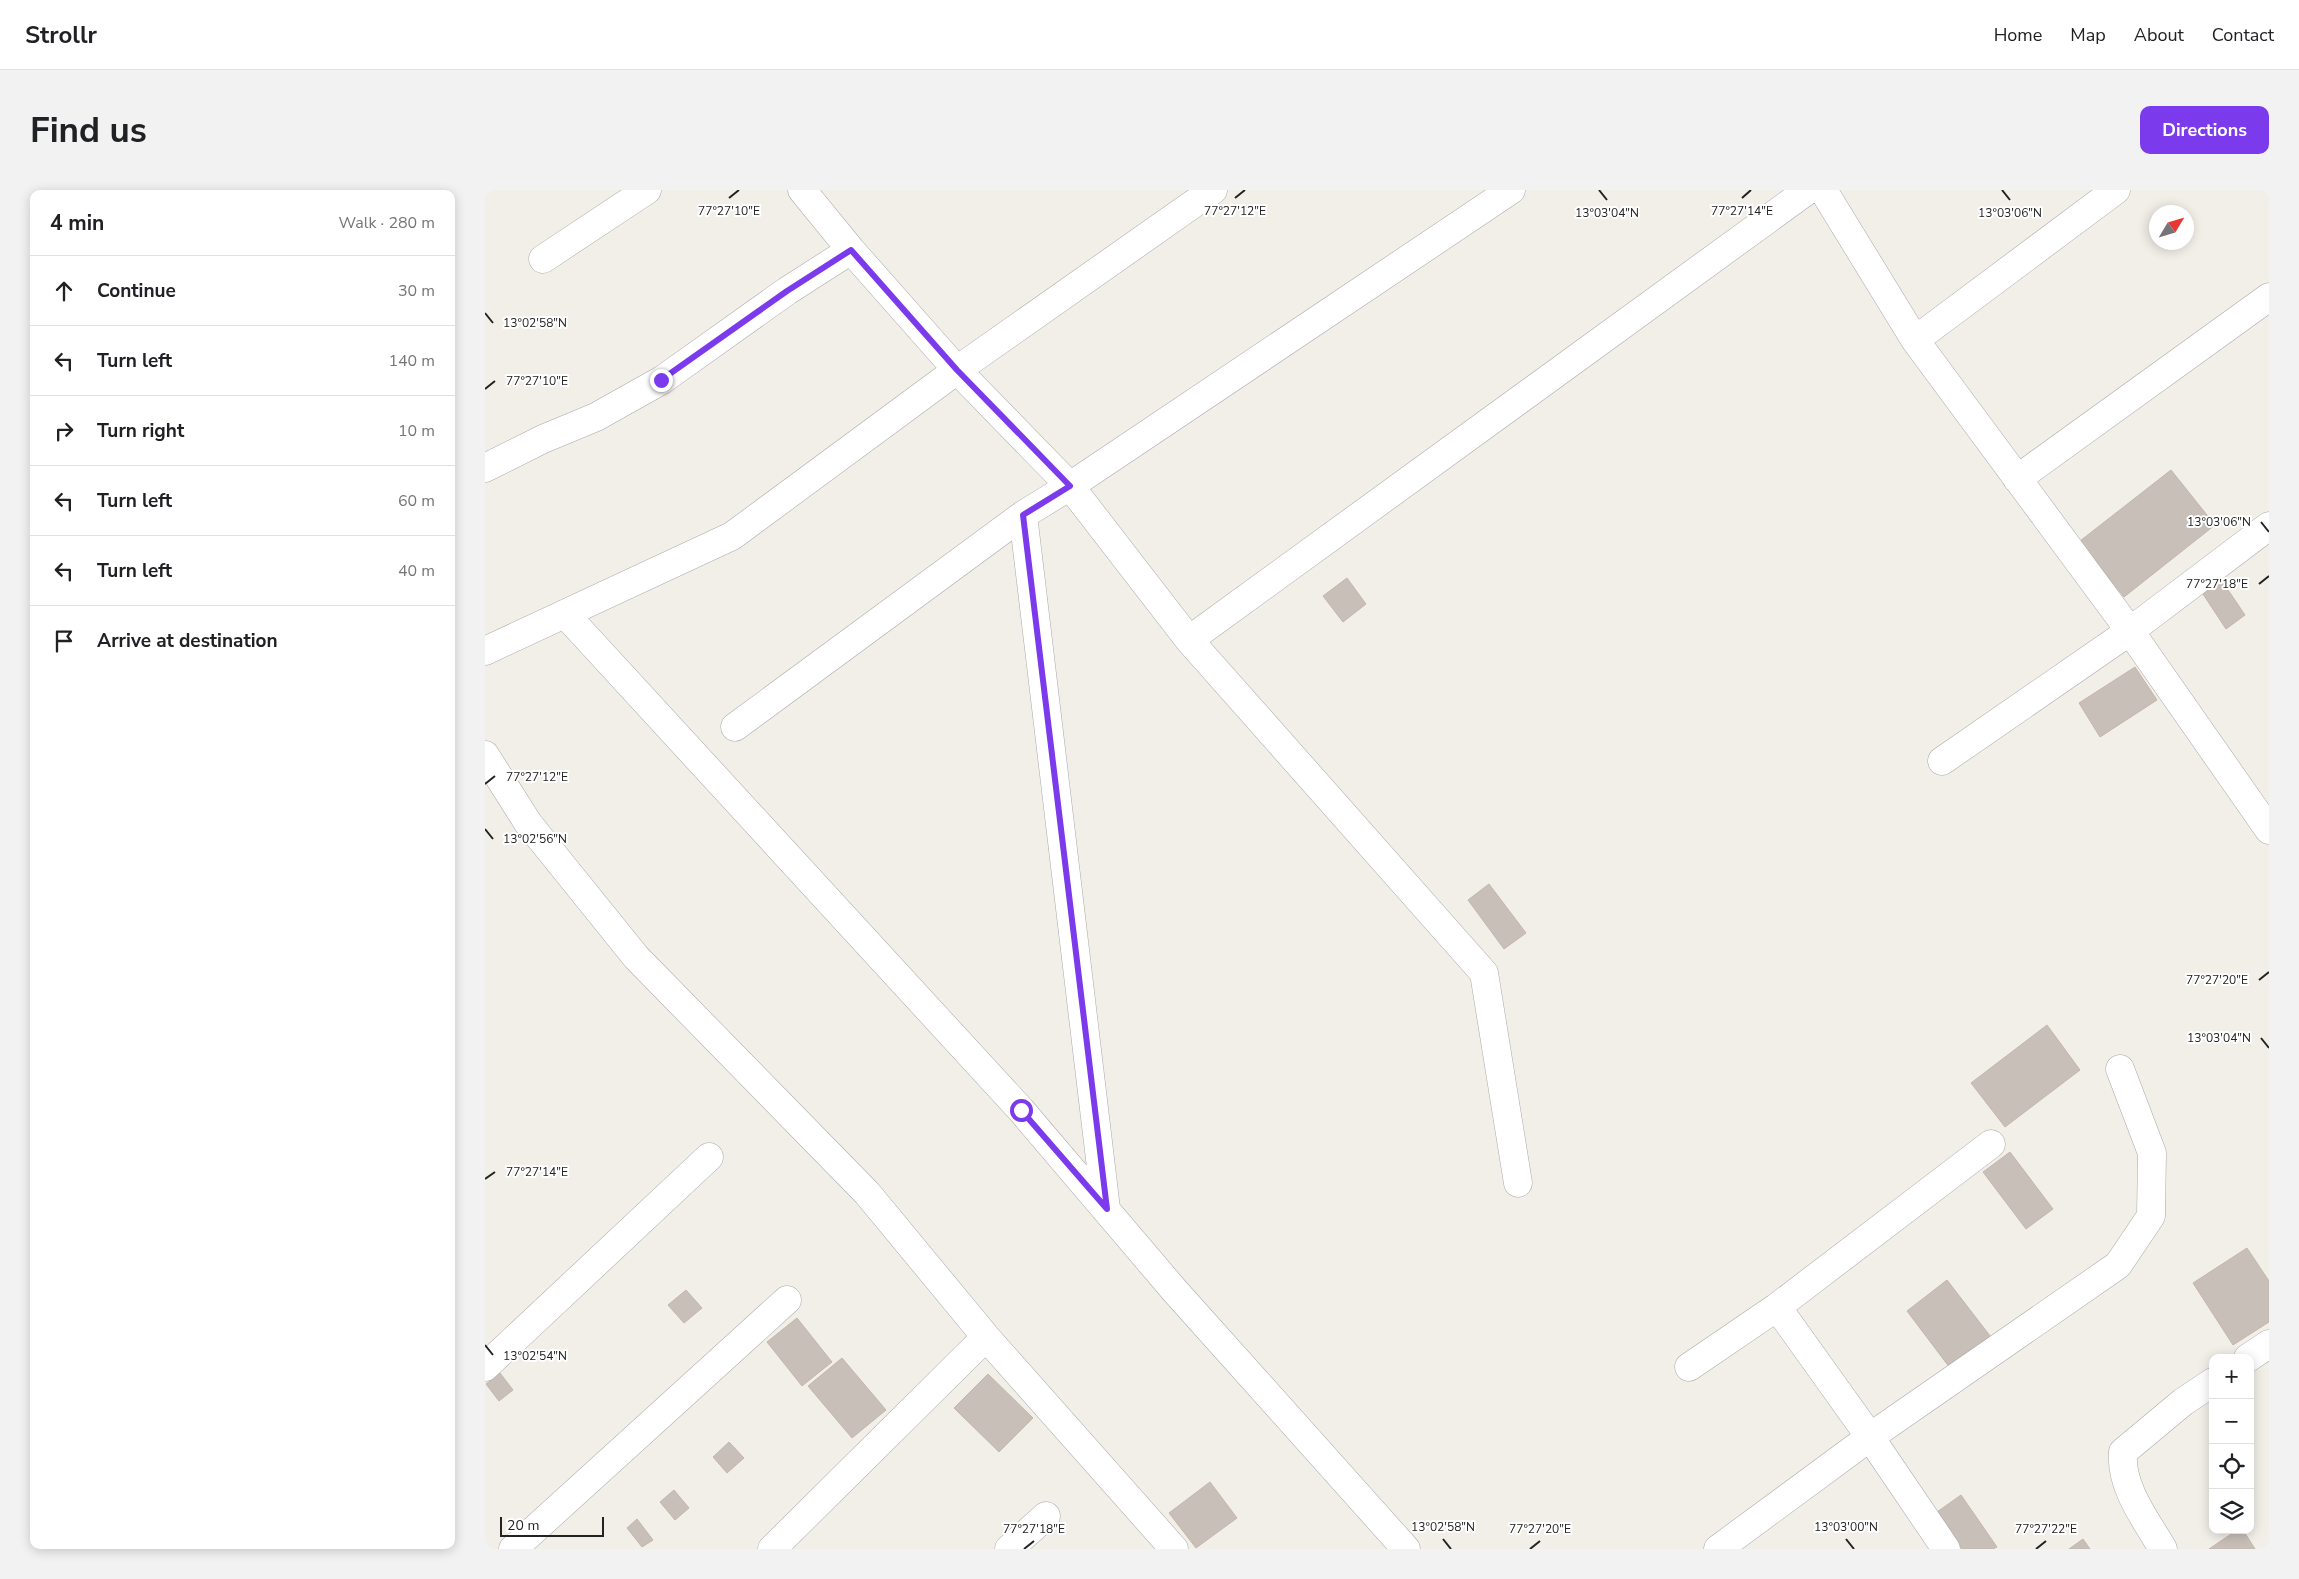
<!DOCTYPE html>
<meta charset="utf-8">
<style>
:root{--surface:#fff;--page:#f2f2f2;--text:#202124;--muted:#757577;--line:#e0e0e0;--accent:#7c3aed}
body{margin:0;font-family:"Nunito Sans",sans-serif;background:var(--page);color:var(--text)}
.controls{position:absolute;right:15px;bottom:15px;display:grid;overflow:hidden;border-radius:10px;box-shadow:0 2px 12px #0003}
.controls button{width:45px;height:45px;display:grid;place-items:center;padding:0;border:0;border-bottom:1px solid var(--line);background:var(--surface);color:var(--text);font:25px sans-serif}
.compass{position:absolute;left:1664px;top:15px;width:45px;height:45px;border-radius:50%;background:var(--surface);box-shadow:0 2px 12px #0003;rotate:52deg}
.scale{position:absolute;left:15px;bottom:12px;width:104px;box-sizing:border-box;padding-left:5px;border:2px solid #222;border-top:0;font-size:14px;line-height:18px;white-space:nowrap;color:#222;-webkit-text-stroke:4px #fff;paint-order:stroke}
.stop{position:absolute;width:15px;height:15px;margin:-11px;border:4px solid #7c3aed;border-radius:50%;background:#fff}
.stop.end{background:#7c3aed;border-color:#fff;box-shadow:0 1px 5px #0008}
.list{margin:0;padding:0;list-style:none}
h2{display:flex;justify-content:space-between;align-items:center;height:65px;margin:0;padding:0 20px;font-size:21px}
h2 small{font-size:16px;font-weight:400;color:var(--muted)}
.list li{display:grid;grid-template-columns:32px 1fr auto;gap:15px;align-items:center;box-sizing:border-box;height:70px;padding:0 20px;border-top:1px solid var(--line)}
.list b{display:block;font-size:19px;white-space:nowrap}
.list em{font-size:16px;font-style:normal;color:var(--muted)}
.icon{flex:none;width:28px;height:28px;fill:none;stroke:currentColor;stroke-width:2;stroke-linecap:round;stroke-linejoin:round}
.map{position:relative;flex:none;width:1784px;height:1359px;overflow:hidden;border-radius:10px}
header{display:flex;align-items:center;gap:30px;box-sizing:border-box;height:70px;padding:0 25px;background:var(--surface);border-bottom:1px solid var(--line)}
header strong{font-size:24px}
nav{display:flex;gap:28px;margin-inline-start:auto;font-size:18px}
.intro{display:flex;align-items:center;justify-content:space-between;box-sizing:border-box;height:120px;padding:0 30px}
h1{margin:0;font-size:35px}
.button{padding:12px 22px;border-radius:10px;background:var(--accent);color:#fff;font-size:18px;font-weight:700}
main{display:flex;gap:30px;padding:0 30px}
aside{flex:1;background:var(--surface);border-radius:10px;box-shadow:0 2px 12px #0003}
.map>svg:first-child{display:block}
</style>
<header>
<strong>Strollr</strong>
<nav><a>Home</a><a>Map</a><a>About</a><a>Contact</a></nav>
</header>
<div class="intro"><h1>Find us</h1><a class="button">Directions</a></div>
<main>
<aside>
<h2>4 min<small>Walk · 280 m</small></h2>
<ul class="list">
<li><svg class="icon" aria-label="ahead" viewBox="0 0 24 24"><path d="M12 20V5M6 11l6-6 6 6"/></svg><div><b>Continue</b></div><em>30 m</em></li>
<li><svg class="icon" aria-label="left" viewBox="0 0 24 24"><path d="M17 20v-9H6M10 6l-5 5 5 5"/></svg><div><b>Turn left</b></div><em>140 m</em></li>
<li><svg class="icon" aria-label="right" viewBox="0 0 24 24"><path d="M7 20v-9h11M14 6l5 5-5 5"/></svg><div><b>Turn right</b></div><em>10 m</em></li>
<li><svg class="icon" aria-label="left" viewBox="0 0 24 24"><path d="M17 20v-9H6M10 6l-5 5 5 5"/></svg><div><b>Turn left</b></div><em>60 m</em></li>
<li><svg class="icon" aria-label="left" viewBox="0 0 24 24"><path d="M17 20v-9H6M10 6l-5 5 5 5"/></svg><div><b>Turn left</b></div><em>40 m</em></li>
<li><svg class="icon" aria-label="arrive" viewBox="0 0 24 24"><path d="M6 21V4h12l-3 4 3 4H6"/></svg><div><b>Arrive at destination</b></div></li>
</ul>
</aside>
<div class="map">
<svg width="1784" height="1359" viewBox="0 0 1784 1359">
<rect width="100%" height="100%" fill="#f2efe9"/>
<!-- building -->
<path fill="#c7bfb8" stroke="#c4b6ab" d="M1686,280l44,55 -91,72 -44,-56z
M1733,385l27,40 -19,14 -27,-41z
M862,388l19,26 -23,18 -20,-26z
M1650,477l22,33 -57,37 -21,-34z
M1004,694l37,49 -22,16 -36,-49z
M1562,835l33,45 -75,57 -34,-44z
M1525,962l43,57 -27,20 -43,-57z
M1762,1058l22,33v41l-36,23 -40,-62z
M1462,1090l47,61 -41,31 -46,-61z
M201,1100l16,18 -18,15 -16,-18z
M312,1128l35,44 -30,24 -35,-44z
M357,1168l44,52 -34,28 -44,-52z
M15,1183l13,17 -14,11 -13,-17z
M503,1184l45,44 -34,34 -45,-44z
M244,1252l15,16 -17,15 -14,-16z
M725,1292l27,36 -41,30 -27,-35z
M189,1300l15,18 -14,12 -15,-18z
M1476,1305l36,52 -4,2h-31l-25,-37z
M152,1329l16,21 -11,7 -15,-19z
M1752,1340h6l12,19h-46z
M1598,1349l7,10h-21z"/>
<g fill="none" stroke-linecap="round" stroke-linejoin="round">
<!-- minor casing -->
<g stroke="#a9a9a9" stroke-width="29">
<path id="minor" d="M317,0l49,60 106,120 113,116 119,154 295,333 34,210
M1338,0l92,150 215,291 139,199
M58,69l104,-69
M1430,150l201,-150
M0,278l58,-29 53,-22 66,-37 125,-89 64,-41
M1532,289l252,-182
M538,325l83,694
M81,425l455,495 154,181 231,258
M704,450l619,-450
M0,461l247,-115 225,-166 256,-180
M250,537l288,-212 47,-29 441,-296
M0,565l43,68 108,134 231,236 119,144 188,212
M1457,571l188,-130 139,-105
M1763,1168l21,-14
M0,1177l224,-210
M1204,1177l88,-60
M28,1359l274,-249
M287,1359l214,-212
M524,1359l37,-33
M1233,1359l152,-112 248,-172 33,-49 1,-63 -32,-84
M1461,1359l-76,-112 -93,-130 214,-163
M1678,1359c-17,-29 -43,-62 -40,-97l60,-50 30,-20"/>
</g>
<!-- minor -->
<use href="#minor" stroke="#fff" stroke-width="28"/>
</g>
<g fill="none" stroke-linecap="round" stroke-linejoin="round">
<!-- route -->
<path stroke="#7c3aed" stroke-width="6" d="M176,190l126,-89 64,-41 106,120 113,116 -47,29 84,694 -86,-99"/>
</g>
<!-- ticks -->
<path fill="none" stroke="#222" stroke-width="2" d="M1114,0l8,10M1517,0l8,10M244,8l10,-8M750,8l10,-8M1257,8l9,-8M0,123l8,10M0,199l10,-8M1776,332l8,10M1774,394l10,-8M0,594l10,-8M0,639l8,10M1774,790l10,-8M1776,848l8,10M0,989l10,-7M0,1155l8,10M958,1349l8,10M1361,1349l8,10M539,1359l10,-8M1045,1359l10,-8M1551,1359l10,-8"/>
<g font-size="12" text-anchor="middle" fill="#222" stroke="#fff" stroke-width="4" stroke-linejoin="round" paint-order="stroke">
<text x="244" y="25">77°27'10"E</text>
<text x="750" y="25">77°27'12"E</text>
<text x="1257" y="25">77°27'14"E</text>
<text x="1525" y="27">13°03'06"N</text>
<text x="1122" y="27">13°03'04"N</text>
<text x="50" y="137">13°02'58"N</text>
<text x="52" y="195">77°27'10"E</text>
<text x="1734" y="336">13°03'06"N</text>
<text x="1732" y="398">77°27'18"E</text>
<text x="52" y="591">77°27'12"E</text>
<text x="50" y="653">13°02'56"N</text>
<text x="1732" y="794">77°27'20"E</text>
<text x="1734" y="852">13°03'04"N</text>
<text x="52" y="986">77°27'14"E</text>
<text x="50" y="1170">13°02'54"N</text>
<text x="958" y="1341">13°02'58"N</text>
<text x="1361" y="1341">13°03'00"N</text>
<text x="549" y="1343">77°27'18"E</text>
<text x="1055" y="1343">77°27'20"E</text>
<text x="1561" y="1343">77°27'22"E</text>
</g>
</svg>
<div class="controls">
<button>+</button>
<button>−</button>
<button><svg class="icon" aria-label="locate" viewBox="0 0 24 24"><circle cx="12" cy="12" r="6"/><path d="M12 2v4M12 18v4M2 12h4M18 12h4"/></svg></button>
<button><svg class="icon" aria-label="layers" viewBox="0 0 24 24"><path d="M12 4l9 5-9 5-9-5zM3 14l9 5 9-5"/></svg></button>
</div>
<svg class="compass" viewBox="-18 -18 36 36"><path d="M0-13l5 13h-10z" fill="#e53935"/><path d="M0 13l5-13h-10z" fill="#757577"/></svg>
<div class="scale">20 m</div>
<div class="stop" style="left:536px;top:920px"></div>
<div class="stop end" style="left:176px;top:190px"></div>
</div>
</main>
